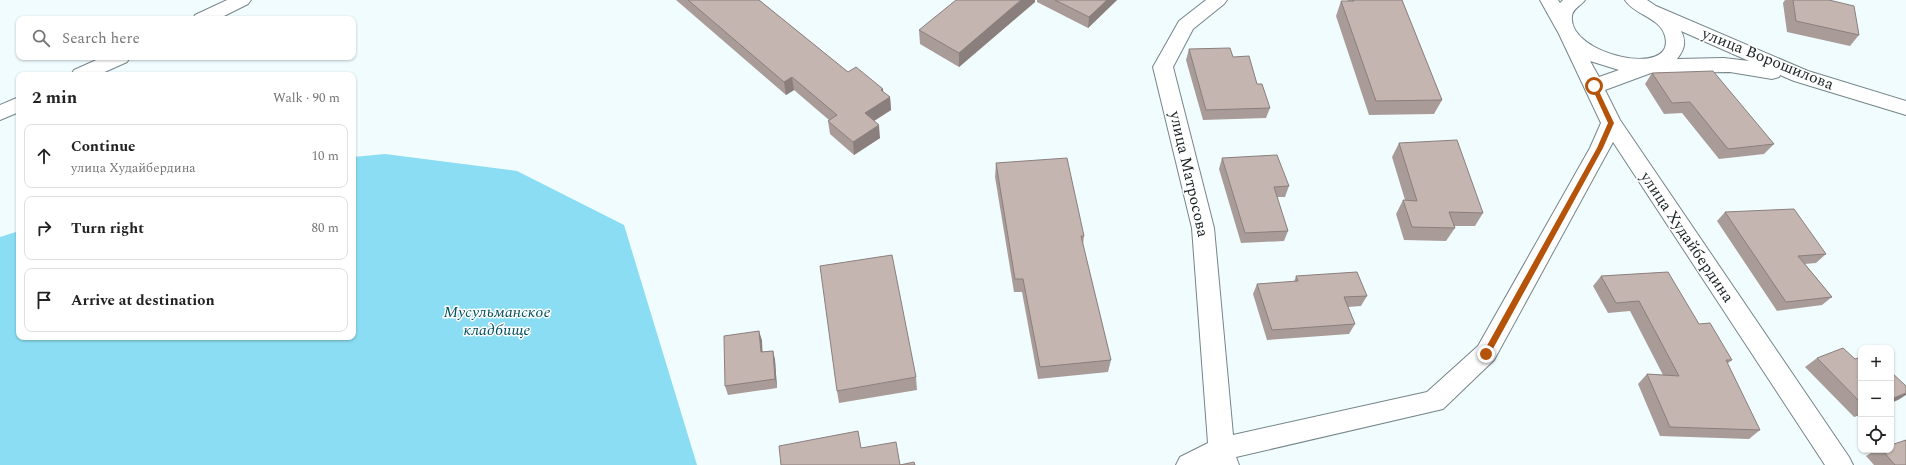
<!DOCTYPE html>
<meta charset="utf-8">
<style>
:root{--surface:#fff;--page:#f2f2f2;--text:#222;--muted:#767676;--line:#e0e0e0}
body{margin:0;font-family:Spectral,serif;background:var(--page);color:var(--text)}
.controls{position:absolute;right:12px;bottom:12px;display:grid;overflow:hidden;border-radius:8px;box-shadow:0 1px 3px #0004}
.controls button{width:36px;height:36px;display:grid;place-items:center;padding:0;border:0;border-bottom:1px solid var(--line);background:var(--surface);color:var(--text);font:20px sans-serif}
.stop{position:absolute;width:12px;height:12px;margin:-9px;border:3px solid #b45309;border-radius:50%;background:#fff}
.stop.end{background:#b45309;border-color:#fff;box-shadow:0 1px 4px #0008}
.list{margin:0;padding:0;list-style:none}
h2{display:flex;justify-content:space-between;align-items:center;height:52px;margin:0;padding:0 16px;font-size:17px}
h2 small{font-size:13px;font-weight:400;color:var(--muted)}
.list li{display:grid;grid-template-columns:26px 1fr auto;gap:12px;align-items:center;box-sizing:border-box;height:64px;margin:0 8px 8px;padding:0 8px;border:1px solid var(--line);border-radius:8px}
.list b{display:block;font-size:15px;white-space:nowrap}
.list p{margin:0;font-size:13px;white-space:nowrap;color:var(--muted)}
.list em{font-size:13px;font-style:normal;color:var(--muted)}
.icon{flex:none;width:22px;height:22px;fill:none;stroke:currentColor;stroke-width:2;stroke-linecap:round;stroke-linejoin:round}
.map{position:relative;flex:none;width:1906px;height:465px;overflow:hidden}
.search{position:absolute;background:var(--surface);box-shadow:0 1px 3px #0004;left:16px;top:16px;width:340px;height:44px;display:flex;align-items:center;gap:10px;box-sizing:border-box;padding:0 14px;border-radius:8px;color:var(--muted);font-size:15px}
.panel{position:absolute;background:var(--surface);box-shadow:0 1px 3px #0004;left:16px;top:72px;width:340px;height:268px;border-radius:8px}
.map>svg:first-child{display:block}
</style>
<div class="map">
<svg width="1906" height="465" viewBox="0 0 1906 465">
<rect width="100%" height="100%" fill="#f1fcff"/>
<!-- green -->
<path fill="#8addf2" d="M385,154l132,17 107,54 73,240h-697v-228l19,-6v106h334v-180z"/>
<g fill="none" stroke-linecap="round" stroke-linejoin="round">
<!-- minor casing -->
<g stroke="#758589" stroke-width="2">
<path id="minor" d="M227,0h24l-3,4 -30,15h-25l2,-4z
M1206,0h21l-3,4 -31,25 -20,38 41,161 19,207 194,-43 51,-46 112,-198 11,-25 -42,-89 -19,-34h18l2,3 3,-3h22c-4,6 -12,8 -13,16 -5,39 105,63 93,20 -5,-19 -31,-21 -40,-36h22l9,6 152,65 98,30v14l-112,-34 -14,-6 -1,2 -7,2 -42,-7 -79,1 -46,17 15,30 229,337 4,8h-28l-212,-323 -119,218 -51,49 -207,48 3,8h-63l4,-8 28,-14 -16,-215 -39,-161 26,-46zM1681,31l68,30 -25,-3 -47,1c7,-9 10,-17 4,-28zM1590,61l29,9 -20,7z
M103,57h27l-3,5 -29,13h-27l3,-5z
M19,97v15l-19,8v-15z"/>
</g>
<!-- minor -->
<use href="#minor" fill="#fff" fill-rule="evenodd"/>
</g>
<!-- wall -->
<path fill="#a99c98" d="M676,0h83l89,72 35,17v3l7,5 1,13 -17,11 6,17 -26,17 -24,-21 -2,-13 1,-1 -35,-30 -8,5z
M1037,0h80l-29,28 -51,-26z
M1348,0h54l40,100 -8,14 -65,1 -33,-99 5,-15h6z
M1785,0h44l30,35 -9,11 -63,-14 -4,-29z
M1035,2l-76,65 -39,-23 -1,-14z
M1189,49l44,8 24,27 13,24 -4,10 -63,2 -17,-60z
M1652,73l122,71 -10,10 -45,5 -37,-46 -18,1 -19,-30z
M1399,143l84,70 -8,13h-21l1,2 -9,13 -42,-1 -8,-26 7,-14h2l-13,-43z
M1222,158l67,28 -4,11h-8l11,34 -4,10 -43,2 -22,-74z
M996,163l88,73 -1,9 28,115 -3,12 -70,7 -16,-87h-8l-19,-115z
M1725,212l101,42 -10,9 -11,1 27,33 -10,8 -45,6 -60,-90z
M1296,276l71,20 -6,10 -13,1 7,17 -6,10 -82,6 -14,-46 4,-10 37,-2z
M1601,276l98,48 33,36 -5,4 33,66 -11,9 -89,-3 -22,-52 9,-10 16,1 -33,-64 -22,2 -15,-27z
M759,331l3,10v11l11,-1 2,9 2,28 -49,7 -3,-9z
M1861,357v57l-7,3 -49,-50 12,-9 38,1z
M916,377l1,13 -78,13 -2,-12z
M1876,450h15l15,15h-32l-8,-9z"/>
<!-- shaded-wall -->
<path fill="#8a7f7c" d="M1021,0h14v2l-76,65v-14z
M1107,0h10l-29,28 1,-11z
M792,77l2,13 -8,5 -2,-13z
M883,89l1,12 6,-4 1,13 -25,16 -1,-13 16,-23z
M879,125l1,13 -26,17 -1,-13z
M759,331l3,10 1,21 -2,-10z
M773,351l2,9 2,28 -2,-9z
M1906,393v2l-8,5 -7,3v-4z
M1861,412v2l-7,3z"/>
<!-- building -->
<path fill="#c5b5b1" stroke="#8a7f7c" d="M688,0h71l89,72 8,-5 27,22 -2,1 9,7 -25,16 14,12 -26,17 -25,-21 9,-6 -45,-38 -8,5z
M956,0h65l-62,53 -40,-23z
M1055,0h52l-18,17z
M1353,0h49l40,100 -66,1 -35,-100h13z
M1793,0h36l25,6 5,29 -63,-14z
M1230,48l3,9 16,-1 8,28h5l8,24 -64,2 -17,-61z
M1713,71l61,73 -46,5 -38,-47 -18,1 -20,-30z
M1457,140l26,73 -34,-1 6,16 -43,-1 -9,-27 14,1 -18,-58z
M1277,155l12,31 -15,1 14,44 -43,2 -23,-75z
M1067,158l17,78h-3l30,124 -71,7 -17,-88h-8l-19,-116z
M1794,209l32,45 -28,2 34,41 -46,5 -61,-90z
M892,255l24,122 -79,14 -17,-125z
M1357,272l10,24 -23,1 11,27 -83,6 -15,-46 41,-3 -2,-5z
M1668,272l31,52 11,-1 22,37h-6l34,70 -90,-3 -23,-53 32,2 -40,-75 -23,2 -15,-27z
M759,331l2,21 12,-1 2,28 -50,7 -1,-50z
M1843,348l12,11 6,-2v46l-44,-45z
M1891,372l15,14v7l-15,6z
M858,431l3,17 35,-6 4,23 14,-3 1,3h-134l-2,-19z
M1906,440v25h-11l-13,-15h9v-5z"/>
<!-- route -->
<path fill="#b45309" d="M1592,85h4l18,38 -11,25 -114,208h-5v-5l113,-203 11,-25 -17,-37z"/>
<g text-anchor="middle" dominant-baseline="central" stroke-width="3" stroke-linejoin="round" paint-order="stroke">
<!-- street labels -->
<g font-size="16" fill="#1c2324" stroke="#fff">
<text transform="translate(1768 59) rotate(22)">улица Ворошилова</text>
<text transform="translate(1189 174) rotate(77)">улица Матросова</text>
<text transform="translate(1687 237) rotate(56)">улица Худайбердина</text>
</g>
<!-- park labels -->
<g font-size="16" font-style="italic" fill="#004f5e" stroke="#fff">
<text x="497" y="312">Мусульманское<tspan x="497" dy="18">кладбище</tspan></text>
</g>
</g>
</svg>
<div class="controls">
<button>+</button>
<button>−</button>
<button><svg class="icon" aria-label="locate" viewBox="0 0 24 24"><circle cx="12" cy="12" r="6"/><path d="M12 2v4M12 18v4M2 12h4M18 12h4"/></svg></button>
</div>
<div class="stop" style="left:1594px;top:86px"></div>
<div class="stop end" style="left:1486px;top:354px"></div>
<div class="search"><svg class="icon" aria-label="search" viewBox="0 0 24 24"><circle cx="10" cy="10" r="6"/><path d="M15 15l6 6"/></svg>Search here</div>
<section class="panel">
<h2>2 min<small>Walk · 90 m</small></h2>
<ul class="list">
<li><svg class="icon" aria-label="ahead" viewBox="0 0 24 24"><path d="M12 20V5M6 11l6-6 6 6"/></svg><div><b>Continue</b><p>улица Худайбердина</p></div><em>10 m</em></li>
<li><svg class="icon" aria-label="right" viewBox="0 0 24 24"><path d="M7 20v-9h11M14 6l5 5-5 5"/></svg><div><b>Turn right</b></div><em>80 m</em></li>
<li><svg class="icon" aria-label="arrive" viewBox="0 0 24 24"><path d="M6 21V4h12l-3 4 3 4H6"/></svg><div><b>Arrive at destination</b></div></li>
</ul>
</section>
</div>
